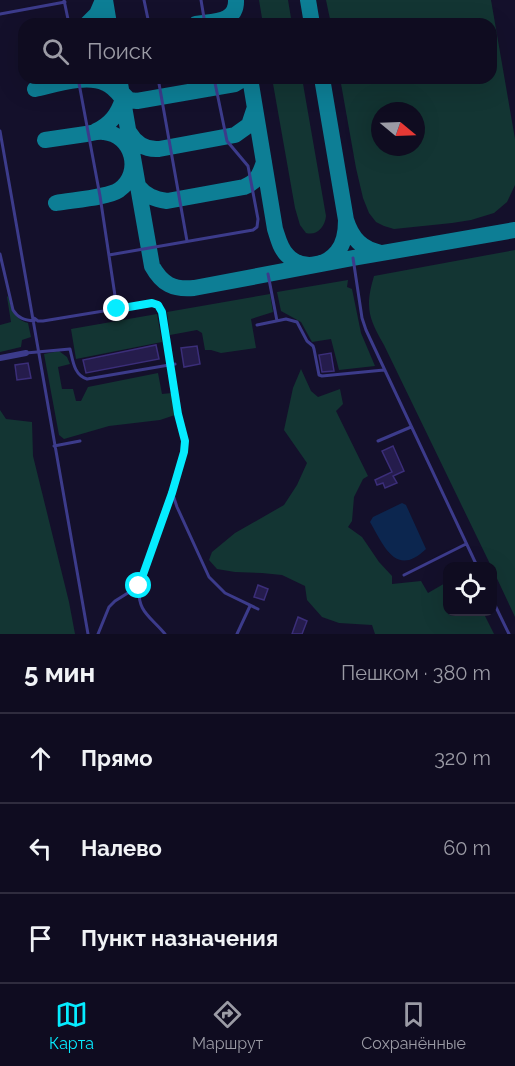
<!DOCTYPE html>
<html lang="ru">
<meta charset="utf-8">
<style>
:root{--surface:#0f0c20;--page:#1d1a2d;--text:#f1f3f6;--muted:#9b9ba5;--line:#2f2c3e;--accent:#06ecff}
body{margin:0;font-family:Raleway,sans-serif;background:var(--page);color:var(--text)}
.controls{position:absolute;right:18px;bottom:18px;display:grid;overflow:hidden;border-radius:12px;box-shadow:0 6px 24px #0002}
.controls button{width:54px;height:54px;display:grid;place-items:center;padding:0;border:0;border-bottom:2px solid var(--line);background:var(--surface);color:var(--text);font:30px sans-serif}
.compass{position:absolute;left:371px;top:102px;width:54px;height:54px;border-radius:50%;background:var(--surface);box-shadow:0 6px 24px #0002;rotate:109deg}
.stop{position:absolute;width:18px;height:18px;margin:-14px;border:4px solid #06ecff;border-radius:50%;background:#fff}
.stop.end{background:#06ecff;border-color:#fff;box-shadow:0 2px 6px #0008}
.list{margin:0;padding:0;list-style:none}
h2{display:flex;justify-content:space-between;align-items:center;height:78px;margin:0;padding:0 24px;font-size:26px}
h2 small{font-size:20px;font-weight:400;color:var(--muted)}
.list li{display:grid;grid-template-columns:39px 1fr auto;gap:18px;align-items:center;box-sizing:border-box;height:90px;padding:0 24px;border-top:2px solid var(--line)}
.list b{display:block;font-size:22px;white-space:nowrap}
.list em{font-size:20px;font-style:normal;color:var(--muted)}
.icon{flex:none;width:33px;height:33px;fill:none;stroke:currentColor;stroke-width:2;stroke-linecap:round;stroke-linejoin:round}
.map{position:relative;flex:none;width:515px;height:634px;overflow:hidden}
.search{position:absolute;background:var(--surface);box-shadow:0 6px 24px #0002;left:18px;right:18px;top:18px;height:66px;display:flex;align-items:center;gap:15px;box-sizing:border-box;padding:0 21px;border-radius:18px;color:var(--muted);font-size:22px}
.sheet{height:348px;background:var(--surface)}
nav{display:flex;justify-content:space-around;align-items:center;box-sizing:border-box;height:84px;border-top:2px solid var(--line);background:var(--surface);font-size:16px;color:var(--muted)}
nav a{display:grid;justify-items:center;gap:3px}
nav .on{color:var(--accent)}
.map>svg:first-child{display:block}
</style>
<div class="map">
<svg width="515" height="634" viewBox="0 0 515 634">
<rect width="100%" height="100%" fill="#14102b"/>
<!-- green -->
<path fill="#133533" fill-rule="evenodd" d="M259,0h29l4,24h-29z
M326,0h165l24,139v46l-8,17 -13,11 -23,7 -19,3 -58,6 -10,-3 -8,-4 -7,-9 -6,-15 -7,-30 -16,-90h151v-54h-160zM380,111h36v36h-36z
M272,78h30l24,138c-1,11 -9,20 -20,17l-6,-8 -5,-17z
M515,250v367l-22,-47 -1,-4h-1l-107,-221c-16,-28 -19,-38 -10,-69z
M348,280l-1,7 5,2 9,44 14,33 -36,4 -8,-31 -19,3 -11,-20 -20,-11 -4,-19z
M270,294l3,18 -22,7 5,29 -35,5 -10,-3h-6l-3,-17 -5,-3 -27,5 -3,-23z
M8,296c4,13 6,23 20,27l3,14 -9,3 -1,7 -21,5v-27l11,-3 -4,-25z
M157,314l5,28 -86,17 -5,-30z
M59,351l8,6 3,7 -12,3 4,22h11l3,12h5l7,-14 70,-14 4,21 10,-1 3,22 -15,5 -51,6 -45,13 -5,-4 -15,-81z
M301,369l10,22 7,6 22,-8 3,15 -7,7 32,65 -5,3 -9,18 -2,24 -4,6 14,10 17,25 13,14v8l29,-3 7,12 19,-11 1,30h35l11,22h-119l-3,-9 -33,-2 -17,-6 -15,-17 -2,-14 -23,-11 -20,-2 -27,-1 -18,-3 -8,-9 3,-8 23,-19 49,-28 13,-20 10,-22 -23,-33 9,-42z
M0,410l6,9 26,3 1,34 36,146 6,32h-75z"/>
<!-- water -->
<path fill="#0c264f" d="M402,503l4,2 20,44c-30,29 -42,-3 -56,-27l3,-5z"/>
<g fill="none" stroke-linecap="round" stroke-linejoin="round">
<!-- taxiway -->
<path stroke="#0d7e95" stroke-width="16" d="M105,0l4,24
M308,0l4,24
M87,24l10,-10 6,-14
M196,24c17,-3 41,-1 40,-24
M119,78l33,188c10,18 21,24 42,22l159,-30 162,-28
M250,78l25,151c3,9 5,19 12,26 13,15 38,12 50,-3 8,-9 9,-21 9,-32 6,19 16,29 35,33
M322,78l24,142
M35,89c19,-4 51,-15 70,-6 8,3 13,10 18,16 -5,15 -12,25 -27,32
M122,93l7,7 8,1 98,-17 10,-6
M129,132c7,12 17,18 30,17l76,-14 14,-10 5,-15
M45,140c13,-2 27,-4 41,-6 6,-1 12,-3 18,-2 29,3 39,41 15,58 -12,8 -48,10 -63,13
M138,186c8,10 16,13 29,15l77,-14c13,-5 16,-13 20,-25"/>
</g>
<!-- building -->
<path fill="#251c4c" stroke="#3b2e79" stroke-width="1.5" d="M156,345l3,14 -73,14 -3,-13z
M197,346l3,18 -16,3 -3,-19z
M331,353l3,18 -12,1 -3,-17z
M28,363l3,15 -14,2 -2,-15z
M393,446l11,25 -11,5 4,7 -12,5 -2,-5 -6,2 -2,-5 17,-8 -10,-21z
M258,585l10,4 -4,11 -10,-3z
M298,617l9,4 -5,13h-10z"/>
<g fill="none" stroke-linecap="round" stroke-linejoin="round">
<!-- service -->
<path stroke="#3c3b8b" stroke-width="3" d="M64,0l5,24
M144,0l5,24
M201,0l4,24
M0,14l65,-12
M78,78l22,118 17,113
M158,78l29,163
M0,131l88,503
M0,254l13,56c5,8 11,10 21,11
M109,255l144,-25 4,-3 1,-8 -10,-53 -21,-25 -13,-63
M353,258l9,60 4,12 111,236
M268,274l9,47
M34,318l4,3h5l109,-18 6,2 4,7 17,102 6,27v11l-13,41 -33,93 -24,15 -6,6 -11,27
M257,325l29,-6 11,3 10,19 6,5 1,3 5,26 3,1 62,-6
M26,353l44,-4c3,12 4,26 17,30l88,-15
M378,441l33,-14
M54,446l26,-5
M173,495l4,12 32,70 16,16 33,16
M404,575l62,-31
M139,586c-2,26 11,30 26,48
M492,599l17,35
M237,634l13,-28"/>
<!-- minor -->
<path stroke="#3c3b8b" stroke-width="6" d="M0,358l26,-5"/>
</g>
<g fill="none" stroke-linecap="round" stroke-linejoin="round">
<!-- route -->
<path stroke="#06ecff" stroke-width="8" d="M117,309l35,-6 6,2 4,7 16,102 7,27 -1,11 -12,41 -33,93"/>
</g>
</svg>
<div class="controls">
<button><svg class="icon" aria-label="locate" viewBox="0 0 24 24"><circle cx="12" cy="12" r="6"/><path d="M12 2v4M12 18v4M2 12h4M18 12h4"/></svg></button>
</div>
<svg class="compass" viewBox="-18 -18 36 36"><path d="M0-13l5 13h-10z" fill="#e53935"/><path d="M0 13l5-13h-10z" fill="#9b9ba5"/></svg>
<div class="stop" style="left:139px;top:586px"></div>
<div class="stop end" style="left:117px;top:309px"></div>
<div class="search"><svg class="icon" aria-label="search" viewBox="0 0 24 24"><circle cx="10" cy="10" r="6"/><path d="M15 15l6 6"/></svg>Поиск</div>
</div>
<section class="sheet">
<h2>5 мин<small>Пешком · 380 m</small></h2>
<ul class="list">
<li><svg class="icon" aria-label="ahead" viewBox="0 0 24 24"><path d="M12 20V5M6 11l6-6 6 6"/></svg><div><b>Прямо</b></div><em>320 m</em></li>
<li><svg class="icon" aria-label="left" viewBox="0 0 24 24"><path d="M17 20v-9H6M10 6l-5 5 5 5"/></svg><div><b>Налево</b></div><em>60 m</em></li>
<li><svg class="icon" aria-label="arrive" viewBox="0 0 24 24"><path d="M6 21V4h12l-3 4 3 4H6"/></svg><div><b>Пункт назначения</b></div></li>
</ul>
</section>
<nav>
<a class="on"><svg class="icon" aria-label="map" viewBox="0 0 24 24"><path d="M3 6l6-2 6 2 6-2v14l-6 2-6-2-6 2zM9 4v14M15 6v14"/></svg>Карта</a>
<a><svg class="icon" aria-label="directions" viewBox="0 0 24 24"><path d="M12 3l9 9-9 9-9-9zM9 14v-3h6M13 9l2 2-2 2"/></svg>Маршрут</a>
<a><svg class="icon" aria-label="saved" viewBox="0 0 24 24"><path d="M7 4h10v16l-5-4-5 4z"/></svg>Сохранённые</a>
</nav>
